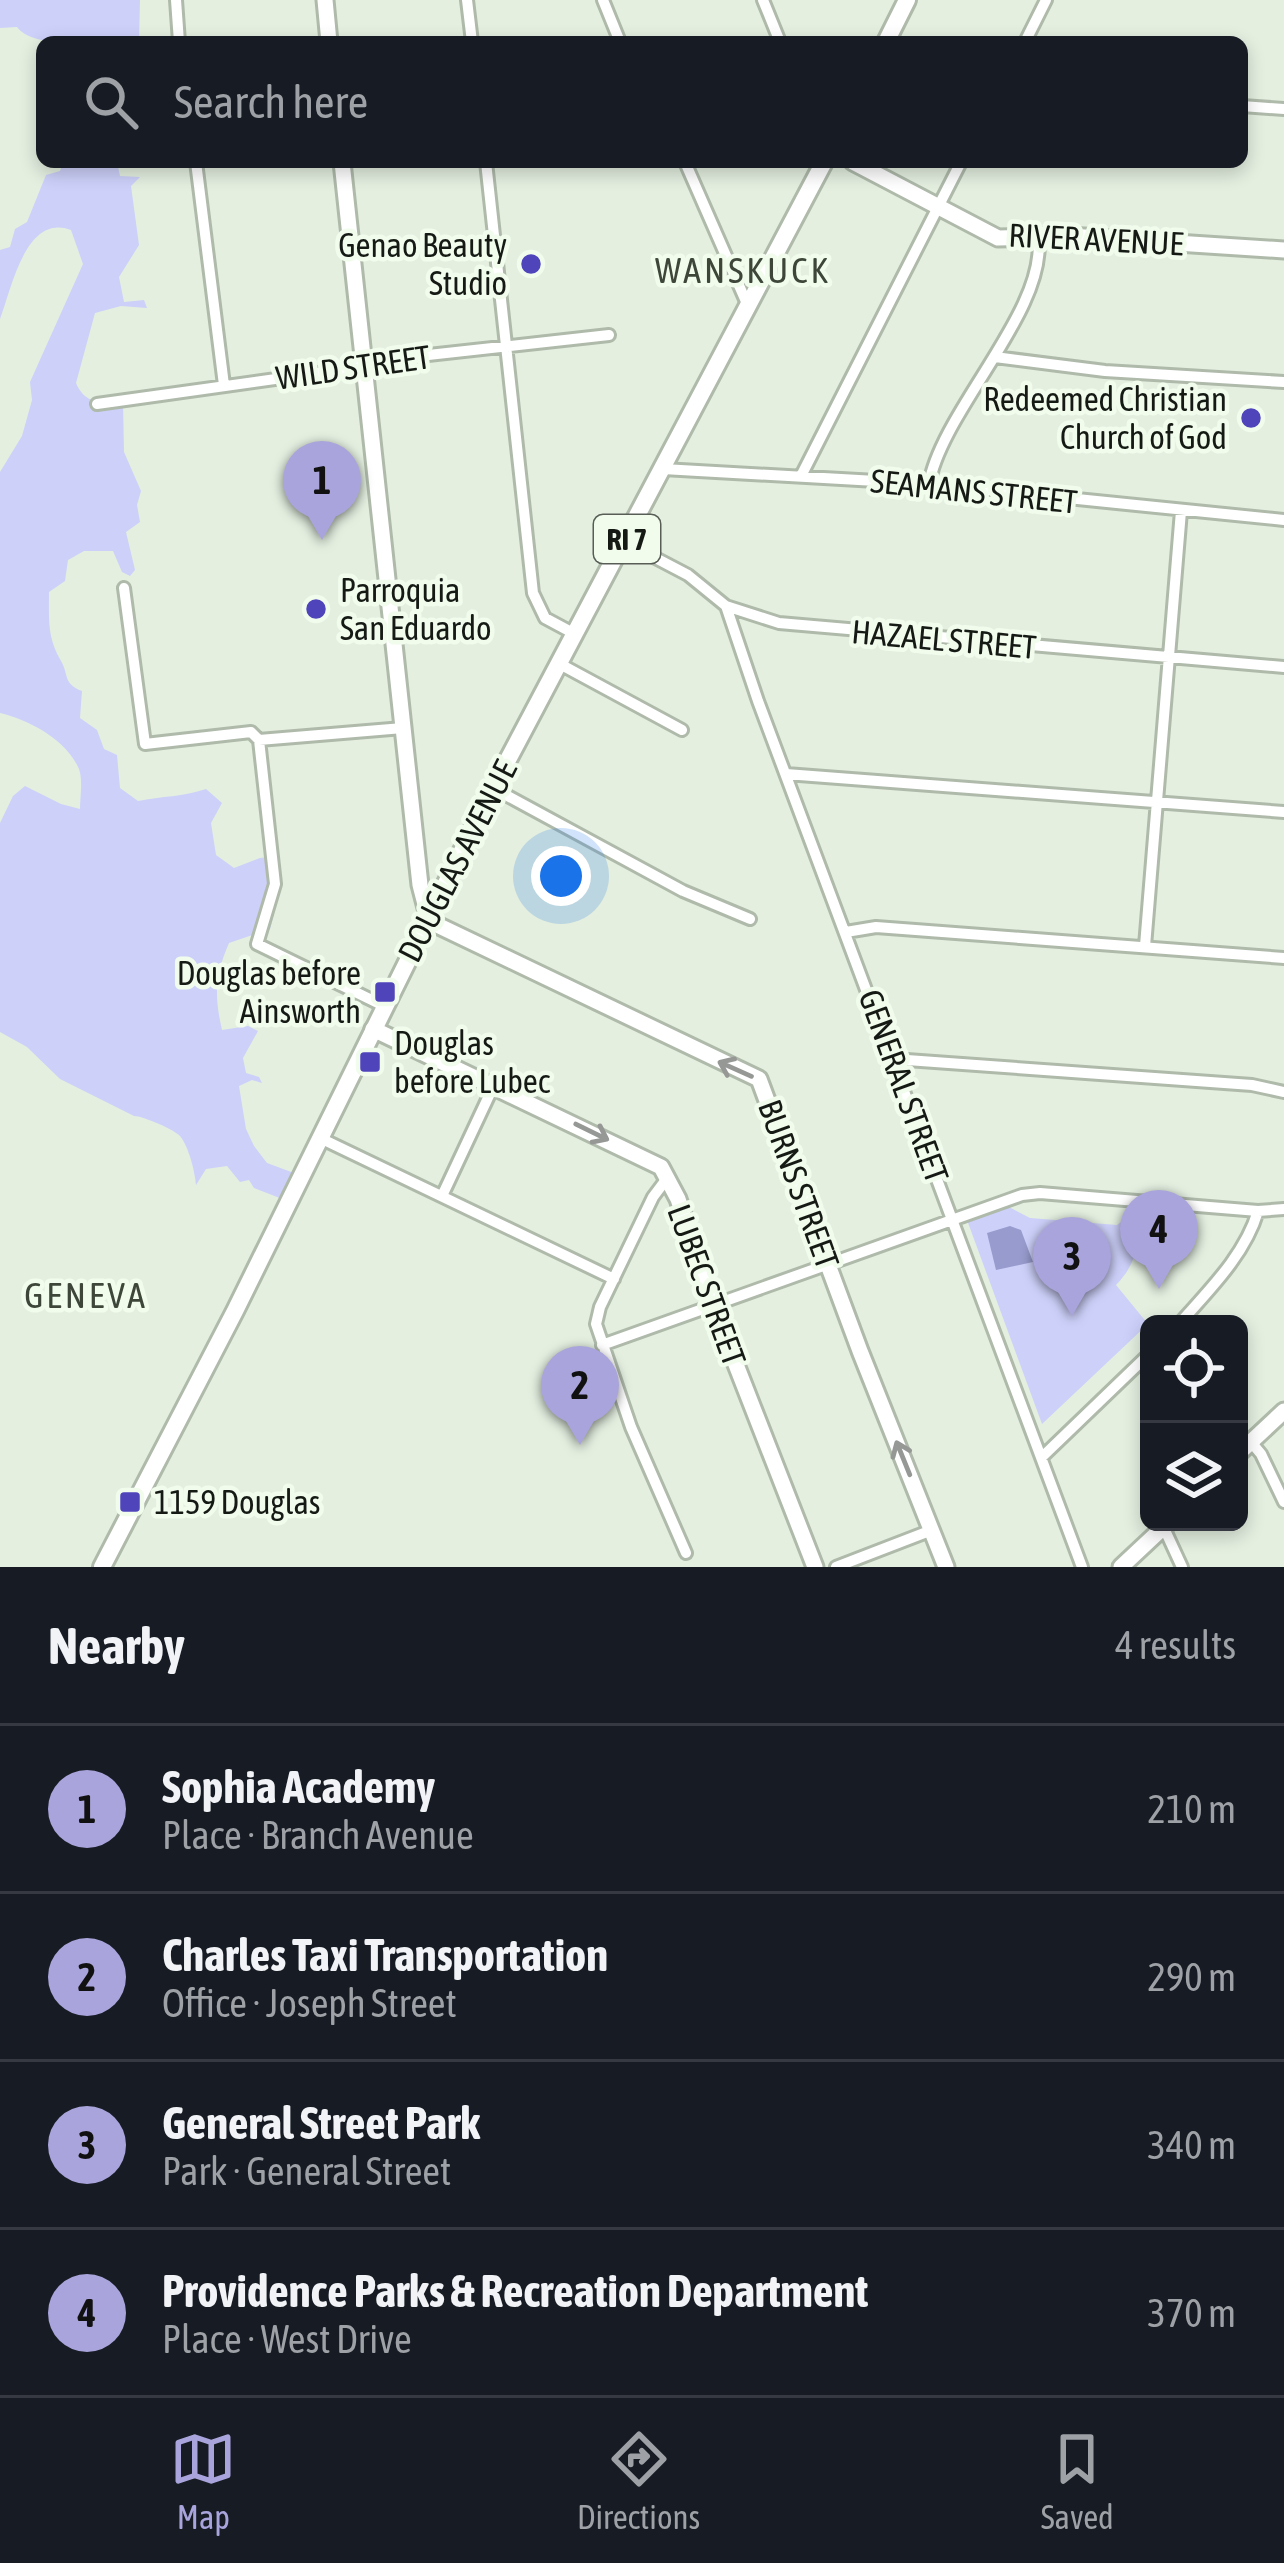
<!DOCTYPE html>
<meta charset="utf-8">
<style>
:root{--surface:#171b24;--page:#242831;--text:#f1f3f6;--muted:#9ea1a6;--line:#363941;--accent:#a9a4db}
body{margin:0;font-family:"Asap Condensed",sans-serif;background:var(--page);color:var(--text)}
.controls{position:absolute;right:36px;bottom:36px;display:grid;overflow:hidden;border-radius:18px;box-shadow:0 6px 18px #0003}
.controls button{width:108px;height:108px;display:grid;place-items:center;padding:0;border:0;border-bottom:3px solid var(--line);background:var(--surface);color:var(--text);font:60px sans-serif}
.you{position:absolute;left:561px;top:876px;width:42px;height:42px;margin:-30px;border:9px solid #fff;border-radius:50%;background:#1a73e8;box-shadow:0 0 0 18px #1a73e833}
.badge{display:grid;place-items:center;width:78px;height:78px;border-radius:50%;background:var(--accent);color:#111;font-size:39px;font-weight:700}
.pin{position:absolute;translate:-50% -99px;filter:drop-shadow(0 3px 6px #0008)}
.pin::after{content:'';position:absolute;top:63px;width:42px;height:36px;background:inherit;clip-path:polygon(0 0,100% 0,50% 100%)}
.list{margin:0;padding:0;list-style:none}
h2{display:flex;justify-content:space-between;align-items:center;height:156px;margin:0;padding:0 48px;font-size:51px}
h2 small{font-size:39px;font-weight:400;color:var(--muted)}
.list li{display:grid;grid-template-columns:78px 1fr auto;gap:36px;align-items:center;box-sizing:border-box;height:168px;padding:0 48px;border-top:3px solid var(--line)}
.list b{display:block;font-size:45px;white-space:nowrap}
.list p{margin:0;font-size:39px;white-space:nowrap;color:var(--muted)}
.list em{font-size:39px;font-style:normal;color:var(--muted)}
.icon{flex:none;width:66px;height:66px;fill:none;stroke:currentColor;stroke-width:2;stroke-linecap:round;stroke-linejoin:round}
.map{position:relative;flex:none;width:1284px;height:1567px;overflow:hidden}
.search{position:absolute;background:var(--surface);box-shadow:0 6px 18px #0003;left:36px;right:36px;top:36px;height:132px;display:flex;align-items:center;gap:30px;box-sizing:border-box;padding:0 42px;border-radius:18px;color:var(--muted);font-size:45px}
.sheet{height:828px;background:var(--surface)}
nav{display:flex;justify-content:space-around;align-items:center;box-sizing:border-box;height:168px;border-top:3px solid var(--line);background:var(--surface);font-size:33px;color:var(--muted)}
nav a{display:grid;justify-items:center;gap:6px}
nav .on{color:var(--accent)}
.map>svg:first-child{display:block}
</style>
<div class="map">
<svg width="1284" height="1567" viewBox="0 0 1284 1567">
<rect width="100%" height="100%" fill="#e4efe0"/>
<!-- green -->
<path fill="#cdd0f9" d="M0,0h140l-1,42c-31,0 -104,9 -122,-15l-17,1z
M63,162h54l3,14 20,1 -9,9 8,59 -20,32 5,25 20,-2 3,8 -26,-2 -26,7 -19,70c9,22 27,20 47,18l1,51 17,39 -4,14 3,17 -14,10 9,38 -5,6 -8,-4 -9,-21h-29l-16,9 -3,21 -16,11c0,28 -2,45 12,69 8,14 2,23 21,30l-2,27 17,12 7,19 13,6 3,33 18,13c24,-5 45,-4 68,-12l16,14 -11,20 5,32 18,13 26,-10 18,-2 3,31 -11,42 -41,14c-14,32 -15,52 -7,87l26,-4 10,5 -15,27 3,15 13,4 3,6 -10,-3 -13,6 7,43 8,17 13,17 35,13 -12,26 -36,-14 -5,-8 -9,2 -13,-16 -21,3 -10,16c-1,-13 -7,-38 -16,-49 -5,-6 -37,-20 -46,-20l-74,-37 -33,-32 -27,-15v-209l13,-27 12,-10 36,18 19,5c0,-12 3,-29 -1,-40 -13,-30 -50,-49 -79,-56v-241l22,-36 10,-36 -2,-18 53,-118 -12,-34c-45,-17 -59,57 -71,89v-69l10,-3 5,-18 12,-7 19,-47 14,-4z
M1007,1206l23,12 87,7 16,-12h7c-2,32 -2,49 -24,72l32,39 -106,100 -75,-204z"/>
<!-- water -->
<path fill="#979bcd" d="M1010,1226l11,4 12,32 -37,8 -9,-37z"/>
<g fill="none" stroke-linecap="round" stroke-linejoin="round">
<!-- street casing -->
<g stroke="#afbaab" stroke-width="16">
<path id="street" d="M176,0l3,42
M467,0l5,42
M603,0l17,42
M763,0l17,42
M1025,42l21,-42
M1242,106l42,3
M196,162l28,223
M486,162l47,431 12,25 28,15
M685,162l63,144
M995,357l110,14 179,11
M97,404l257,-36 20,-7 235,-26
M663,469l266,15 355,36
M801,476l160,-314
M929,484c13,-74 120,-175 109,-248
M625,542l63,33 38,31 53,17 505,44
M124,588l21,156 106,-12 8,8 144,-12
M726,606l32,95 324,866
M558,663l124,67
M259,740l16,144 -18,60 127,62
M786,774l498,38
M493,788l190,103 67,28
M846,932l30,-5 408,31
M1145,946l36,-435
M893,1059l359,26 32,7
M320,1138l294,141
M665,1181l-12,16 -53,110 -4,17 35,103 55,126
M442,1196l52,-111
M1179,1324c30,-34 66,-69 79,-113
M602,1345l420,-150 18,-2 218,18 26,-2
M1251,1442l10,12 23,48
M1042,1457l107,-103
M1164,1528l18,39
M836,1567l96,-37"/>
</g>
<!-- secondary casing -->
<g stroke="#afbaab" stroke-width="21">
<path id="secondary" d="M325,0l4,42
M342,162l78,723 8,31 7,8 324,155 101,272 86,216
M853,162l145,76 71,-2 215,14
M373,1029l288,138 17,32 34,104 103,264
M1239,1453l45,-42
M1121,1567l48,-45"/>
</g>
<!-- primary casing -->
<g stroke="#afbaab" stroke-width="22">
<path id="primary" d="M886,42l21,-42
M102,1567l133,-256 258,-523 331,-626"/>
</g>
<!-- street -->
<use href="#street" stroke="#fff" stroke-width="10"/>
<!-- secondary -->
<use href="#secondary" stroke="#fff" stroke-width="15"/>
<!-- primary -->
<use href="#primary" stroke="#fff" stroke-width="16"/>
</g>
<!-- one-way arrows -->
<defs><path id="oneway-shaft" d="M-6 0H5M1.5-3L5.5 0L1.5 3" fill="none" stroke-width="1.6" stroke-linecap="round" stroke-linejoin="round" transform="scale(3)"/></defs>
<g stroke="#969896">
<use href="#oneway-shaft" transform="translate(735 1069) rotate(-156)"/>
<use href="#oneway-shaft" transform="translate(592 1132) rotate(26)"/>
<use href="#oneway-shaft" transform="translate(903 1458) rotate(-112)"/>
</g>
<!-- markers -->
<g fill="#5044bb" stroke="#f1fced" stroke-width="4.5">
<circle cx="531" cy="264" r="12"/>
<circle cx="1251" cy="418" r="12"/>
<circle cx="316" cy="609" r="12"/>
<rect x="373" y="980" width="24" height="24" rx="6"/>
<rect x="358" y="1050" width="24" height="24" rx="6"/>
<rect x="118" y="1490" width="24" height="24" rx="6"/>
</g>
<g text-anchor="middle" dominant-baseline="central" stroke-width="9" stroke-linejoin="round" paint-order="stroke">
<!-- shield labels -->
<rect fill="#f1fced" stroke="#585e56" stroke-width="3" x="594" y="515" width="66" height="48" rx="9"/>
<g font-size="30" font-weight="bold" fill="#161a15">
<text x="627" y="539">RI 7</text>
</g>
<!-- street labels -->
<g font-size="33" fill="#161a15" stroke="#f1fced">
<text transform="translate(1096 239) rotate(3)">RIVER AVENUE</text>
<text transform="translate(353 367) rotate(-8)">WILD STREET</text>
<text transform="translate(974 491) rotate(6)">SEAMANS STREET</text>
<text transform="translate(944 639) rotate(5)">HAZAEL STREET</text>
<text transform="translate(457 861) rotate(-63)">DOUGLAS AVENUE</text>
<text transform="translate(904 1086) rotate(70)">GENERAL STREET</text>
<text transform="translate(799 1184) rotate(70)">BURNS STREET</text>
<text transform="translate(707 1285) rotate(70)">LUBEC STREET</text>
</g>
<!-- poi labels -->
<g font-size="33" fill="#161a15" stroke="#f1fced" text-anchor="end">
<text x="507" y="245">Genao Beauty<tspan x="507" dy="38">Studio</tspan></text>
<text x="1227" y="399">Redeemed Christian<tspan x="1227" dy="38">Church of God</tspan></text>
<text x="340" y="590" text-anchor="start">Parroquia<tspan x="340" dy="38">San Eduardo</tspan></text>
<text x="361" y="973">Douglas before<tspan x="361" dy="38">Ainsworth</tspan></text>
<text x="394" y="1043" text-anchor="start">Douglas<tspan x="394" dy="38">before Lubec</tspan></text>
<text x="154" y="1502" text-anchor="start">1159 Douglas</text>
</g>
<!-- neighbourhood labels -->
<g font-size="36" letter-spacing="3" fill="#3d4639" stroke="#f1fced">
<text x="743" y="270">WANSKUCK</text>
<text x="86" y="1295">GENEVA</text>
</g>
</g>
</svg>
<div class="controls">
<button><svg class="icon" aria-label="locate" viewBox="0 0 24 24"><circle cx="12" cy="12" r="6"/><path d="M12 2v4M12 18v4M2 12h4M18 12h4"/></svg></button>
<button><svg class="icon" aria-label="layers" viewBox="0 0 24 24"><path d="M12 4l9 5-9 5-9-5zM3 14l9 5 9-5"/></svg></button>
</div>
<div class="you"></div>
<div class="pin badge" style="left:322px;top:540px">1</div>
<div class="pin badge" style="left:580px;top:1445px">2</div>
<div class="pin badge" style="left:1072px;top:1316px">3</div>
<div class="pin badge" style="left:1159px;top:1289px">4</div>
<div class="search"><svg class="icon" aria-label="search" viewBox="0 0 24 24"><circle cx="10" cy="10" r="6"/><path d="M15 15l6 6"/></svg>Search here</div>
</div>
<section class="sheet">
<h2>Nearby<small>4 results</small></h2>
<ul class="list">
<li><span class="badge">1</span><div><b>Sophia Academy</b><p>Place · Branch Avenue</p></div><em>210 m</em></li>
<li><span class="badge">2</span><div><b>Charles Taxi Transportation</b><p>Office · Joseph Street</p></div><em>290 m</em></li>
<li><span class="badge">3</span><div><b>General Street Park</b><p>Park · General Street</p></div><em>340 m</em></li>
<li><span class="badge">4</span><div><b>Providence Parks &amp; Recreation Department</b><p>Place · West Drive</p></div><em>370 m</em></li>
</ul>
</section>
<nav>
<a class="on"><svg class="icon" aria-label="map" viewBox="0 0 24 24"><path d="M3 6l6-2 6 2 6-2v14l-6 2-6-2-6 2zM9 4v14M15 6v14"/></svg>Map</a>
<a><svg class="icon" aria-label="directions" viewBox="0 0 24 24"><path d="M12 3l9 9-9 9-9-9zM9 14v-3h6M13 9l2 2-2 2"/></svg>Directions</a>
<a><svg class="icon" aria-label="saved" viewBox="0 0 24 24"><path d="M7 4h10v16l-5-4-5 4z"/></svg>Saved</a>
</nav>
